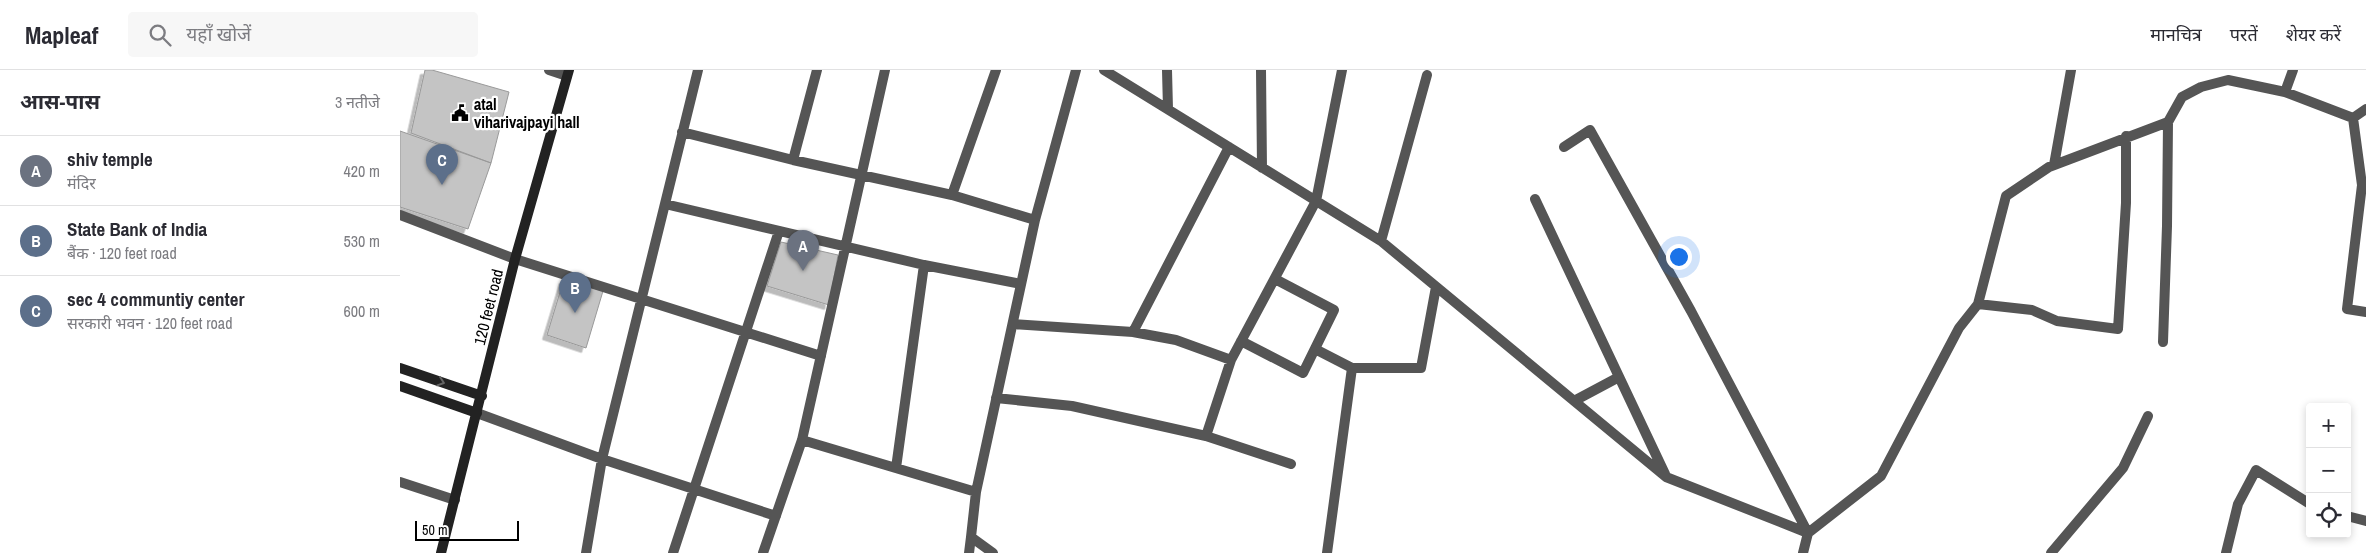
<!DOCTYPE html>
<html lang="hi">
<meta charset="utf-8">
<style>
:root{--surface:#fff;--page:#f7f7f7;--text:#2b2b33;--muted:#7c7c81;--line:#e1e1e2;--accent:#0f766e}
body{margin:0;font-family:"Archivo Narrow","Noto Sans Devanagari",sans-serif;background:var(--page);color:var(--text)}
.controls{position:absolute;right:15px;bottom:15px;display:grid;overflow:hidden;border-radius:5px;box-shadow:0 2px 8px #0003}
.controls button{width:45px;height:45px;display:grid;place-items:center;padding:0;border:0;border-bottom:1px solid var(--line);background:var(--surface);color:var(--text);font:25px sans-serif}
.scale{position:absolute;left:15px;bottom:12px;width:104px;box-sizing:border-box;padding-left:5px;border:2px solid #000;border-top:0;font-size:14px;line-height:18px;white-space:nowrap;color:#000;-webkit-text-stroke:4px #fff;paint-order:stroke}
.you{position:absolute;left:1278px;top:186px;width:18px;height:18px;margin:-12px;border:4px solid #fff;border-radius:50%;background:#1a73e8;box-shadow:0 0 0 8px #1a73e833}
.badge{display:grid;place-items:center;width:32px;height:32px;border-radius:50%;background:var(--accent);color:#fff;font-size:16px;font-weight:700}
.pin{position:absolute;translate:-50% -41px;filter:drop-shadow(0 1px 2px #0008)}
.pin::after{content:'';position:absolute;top:26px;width:18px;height:15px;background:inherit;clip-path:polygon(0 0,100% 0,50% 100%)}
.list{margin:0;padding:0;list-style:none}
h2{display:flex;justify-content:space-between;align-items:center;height:65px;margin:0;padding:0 20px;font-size:21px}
h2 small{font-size:16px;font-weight:400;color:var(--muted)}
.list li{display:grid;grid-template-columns:32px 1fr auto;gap:15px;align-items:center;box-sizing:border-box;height:70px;padding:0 20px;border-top:1px solid var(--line)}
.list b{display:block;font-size:19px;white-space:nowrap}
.list p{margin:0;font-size:16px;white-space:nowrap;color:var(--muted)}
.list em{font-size:16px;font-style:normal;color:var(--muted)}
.icon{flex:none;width:28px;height:28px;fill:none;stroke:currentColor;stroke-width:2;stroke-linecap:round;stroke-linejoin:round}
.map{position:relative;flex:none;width:1966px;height:483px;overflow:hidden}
header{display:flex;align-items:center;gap:30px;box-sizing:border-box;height:70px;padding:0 25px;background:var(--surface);border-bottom:1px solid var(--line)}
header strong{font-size:24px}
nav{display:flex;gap:28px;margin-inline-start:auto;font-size:18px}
.search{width:350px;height:45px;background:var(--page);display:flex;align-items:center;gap:12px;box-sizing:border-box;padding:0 18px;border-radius:5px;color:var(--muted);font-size:19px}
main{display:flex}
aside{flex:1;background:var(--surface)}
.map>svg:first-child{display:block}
</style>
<header>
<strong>Mapleaf</strong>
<div class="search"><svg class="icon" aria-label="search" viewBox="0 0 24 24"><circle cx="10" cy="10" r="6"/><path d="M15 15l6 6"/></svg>यहाँ खोजें</div>
<nav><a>मानचित्र</a><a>परतें</a><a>शेयर करें</a></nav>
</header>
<main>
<aside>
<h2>आस-पास<small>3 नतीजे</small></h2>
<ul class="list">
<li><span class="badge" style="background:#6b7280">A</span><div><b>shiv temple</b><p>मंदिर</p></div><em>420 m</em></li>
<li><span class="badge" style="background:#5c6f8a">B</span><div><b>State Bank of India</b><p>बैंक · 120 feet road</p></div><em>530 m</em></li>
<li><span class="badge" style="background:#5c6f8a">C</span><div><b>sec 4 communtiy center</b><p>सरकारी भवन · 120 feet road</p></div><em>600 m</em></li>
</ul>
</aside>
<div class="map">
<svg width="1966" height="483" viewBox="0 0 1966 483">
<defs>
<filter id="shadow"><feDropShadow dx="-4.5" dy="4.5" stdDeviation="0" flood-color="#0004"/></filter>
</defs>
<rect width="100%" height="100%" fill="#fff"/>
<!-- building -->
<path fill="#c4c4c4" stroke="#999" filter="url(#shadow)" d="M25,0h7l77,22 -18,71 -80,-30z
M0,61l91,32 -23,66 -68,-22z
M381,172l57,13 -9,50 -62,-19z
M164,209l39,12 -17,57 -39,-13z"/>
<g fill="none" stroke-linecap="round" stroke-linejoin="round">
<!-- street -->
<path stroke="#555" stroke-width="10" d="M149,0l18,6
M704,0l277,171 285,236 142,56 -5,20
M767,0l1,39
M861,0l1,98
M1885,22l8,-22
M1953,48l9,67 4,1
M1953,48l13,-9
M282,62l111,28 159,35 83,25
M1164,77l26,-17 101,181 117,222 73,-57 78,-148 19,-24 28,-108 43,-29 119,-45 14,-25 19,-10 27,-7 57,12 68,26
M393,90l24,-90
M1654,95l17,-95
M1962,115l-15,124 19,3
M552,125l44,-125
M1135,129l130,275
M265,134l259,61 97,19
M0,145l115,44 306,97
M981,171l46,-166
M1578,234l54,6 25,11 61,8 8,-126v-67
M613,254l120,8 96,-185
M733,262l43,8 55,20 85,-159 26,-131
M841,271l62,32 31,-63 -59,-31
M1763,272l4,-116 1,-104
M915,279l37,19
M831,290l-25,76 85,28
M596,328l76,8 134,30
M1174,331l45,-24
M77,343l125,46 174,57
M402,370l174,52 59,-272 41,-150
M496,398l28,-203
M0,412l55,18
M576,422l-5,45 22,16
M1947,446l19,5
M186,483l16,-94 96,-389
M273,483l106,-322
M363,483l39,-113 83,-370
M569,483l2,-16
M927,483l25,-185h69l15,-81
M1651,483l72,-85 25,-52
M1826,483l12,-49 18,-34 54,34"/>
<!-- secondary -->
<path stroke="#222" stroke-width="10" d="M0,298l82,28
M0,316l77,27
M41,483l74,-294 54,-189"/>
</g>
<!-- one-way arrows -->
<defs><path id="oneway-chevron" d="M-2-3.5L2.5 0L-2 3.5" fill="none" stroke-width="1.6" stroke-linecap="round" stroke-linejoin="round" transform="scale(1.25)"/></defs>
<use stroke="#646464" href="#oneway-chevron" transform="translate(41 312) rotate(19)"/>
<!-- icons -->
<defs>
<g id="civic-bare" transform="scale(1.35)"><path d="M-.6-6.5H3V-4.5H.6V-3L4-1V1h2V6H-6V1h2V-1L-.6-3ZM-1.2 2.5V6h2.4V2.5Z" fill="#000" stroke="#fff" stroke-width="2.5" paint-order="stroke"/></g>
</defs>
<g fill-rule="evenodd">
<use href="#civic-bare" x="60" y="43"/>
</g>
<g text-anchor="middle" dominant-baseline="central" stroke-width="4.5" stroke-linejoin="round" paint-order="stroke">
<!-- poi labels -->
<g font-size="16" font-weight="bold" fill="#000" stroke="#fff" text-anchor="start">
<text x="74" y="34">atal<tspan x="74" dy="18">viharivajpayi hall</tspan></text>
</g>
<!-- street labels -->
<g font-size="16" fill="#000" stroke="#fff">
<text transform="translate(88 237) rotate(-76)">120 feet road</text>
</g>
</g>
</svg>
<div class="controls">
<button>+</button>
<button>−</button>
<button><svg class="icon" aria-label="locate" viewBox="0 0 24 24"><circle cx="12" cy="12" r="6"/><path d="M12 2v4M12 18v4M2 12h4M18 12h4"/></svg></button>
</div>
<div class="scale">50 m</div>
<div class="you"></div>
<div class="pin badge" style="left:403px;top:201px;background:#6b7280">A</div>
<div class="pin badge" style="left:175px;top:243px;background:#5c6f8a">B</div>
<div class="pin badge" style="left:42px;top:115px;background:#5c6f8a">C</div>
</div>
</main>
